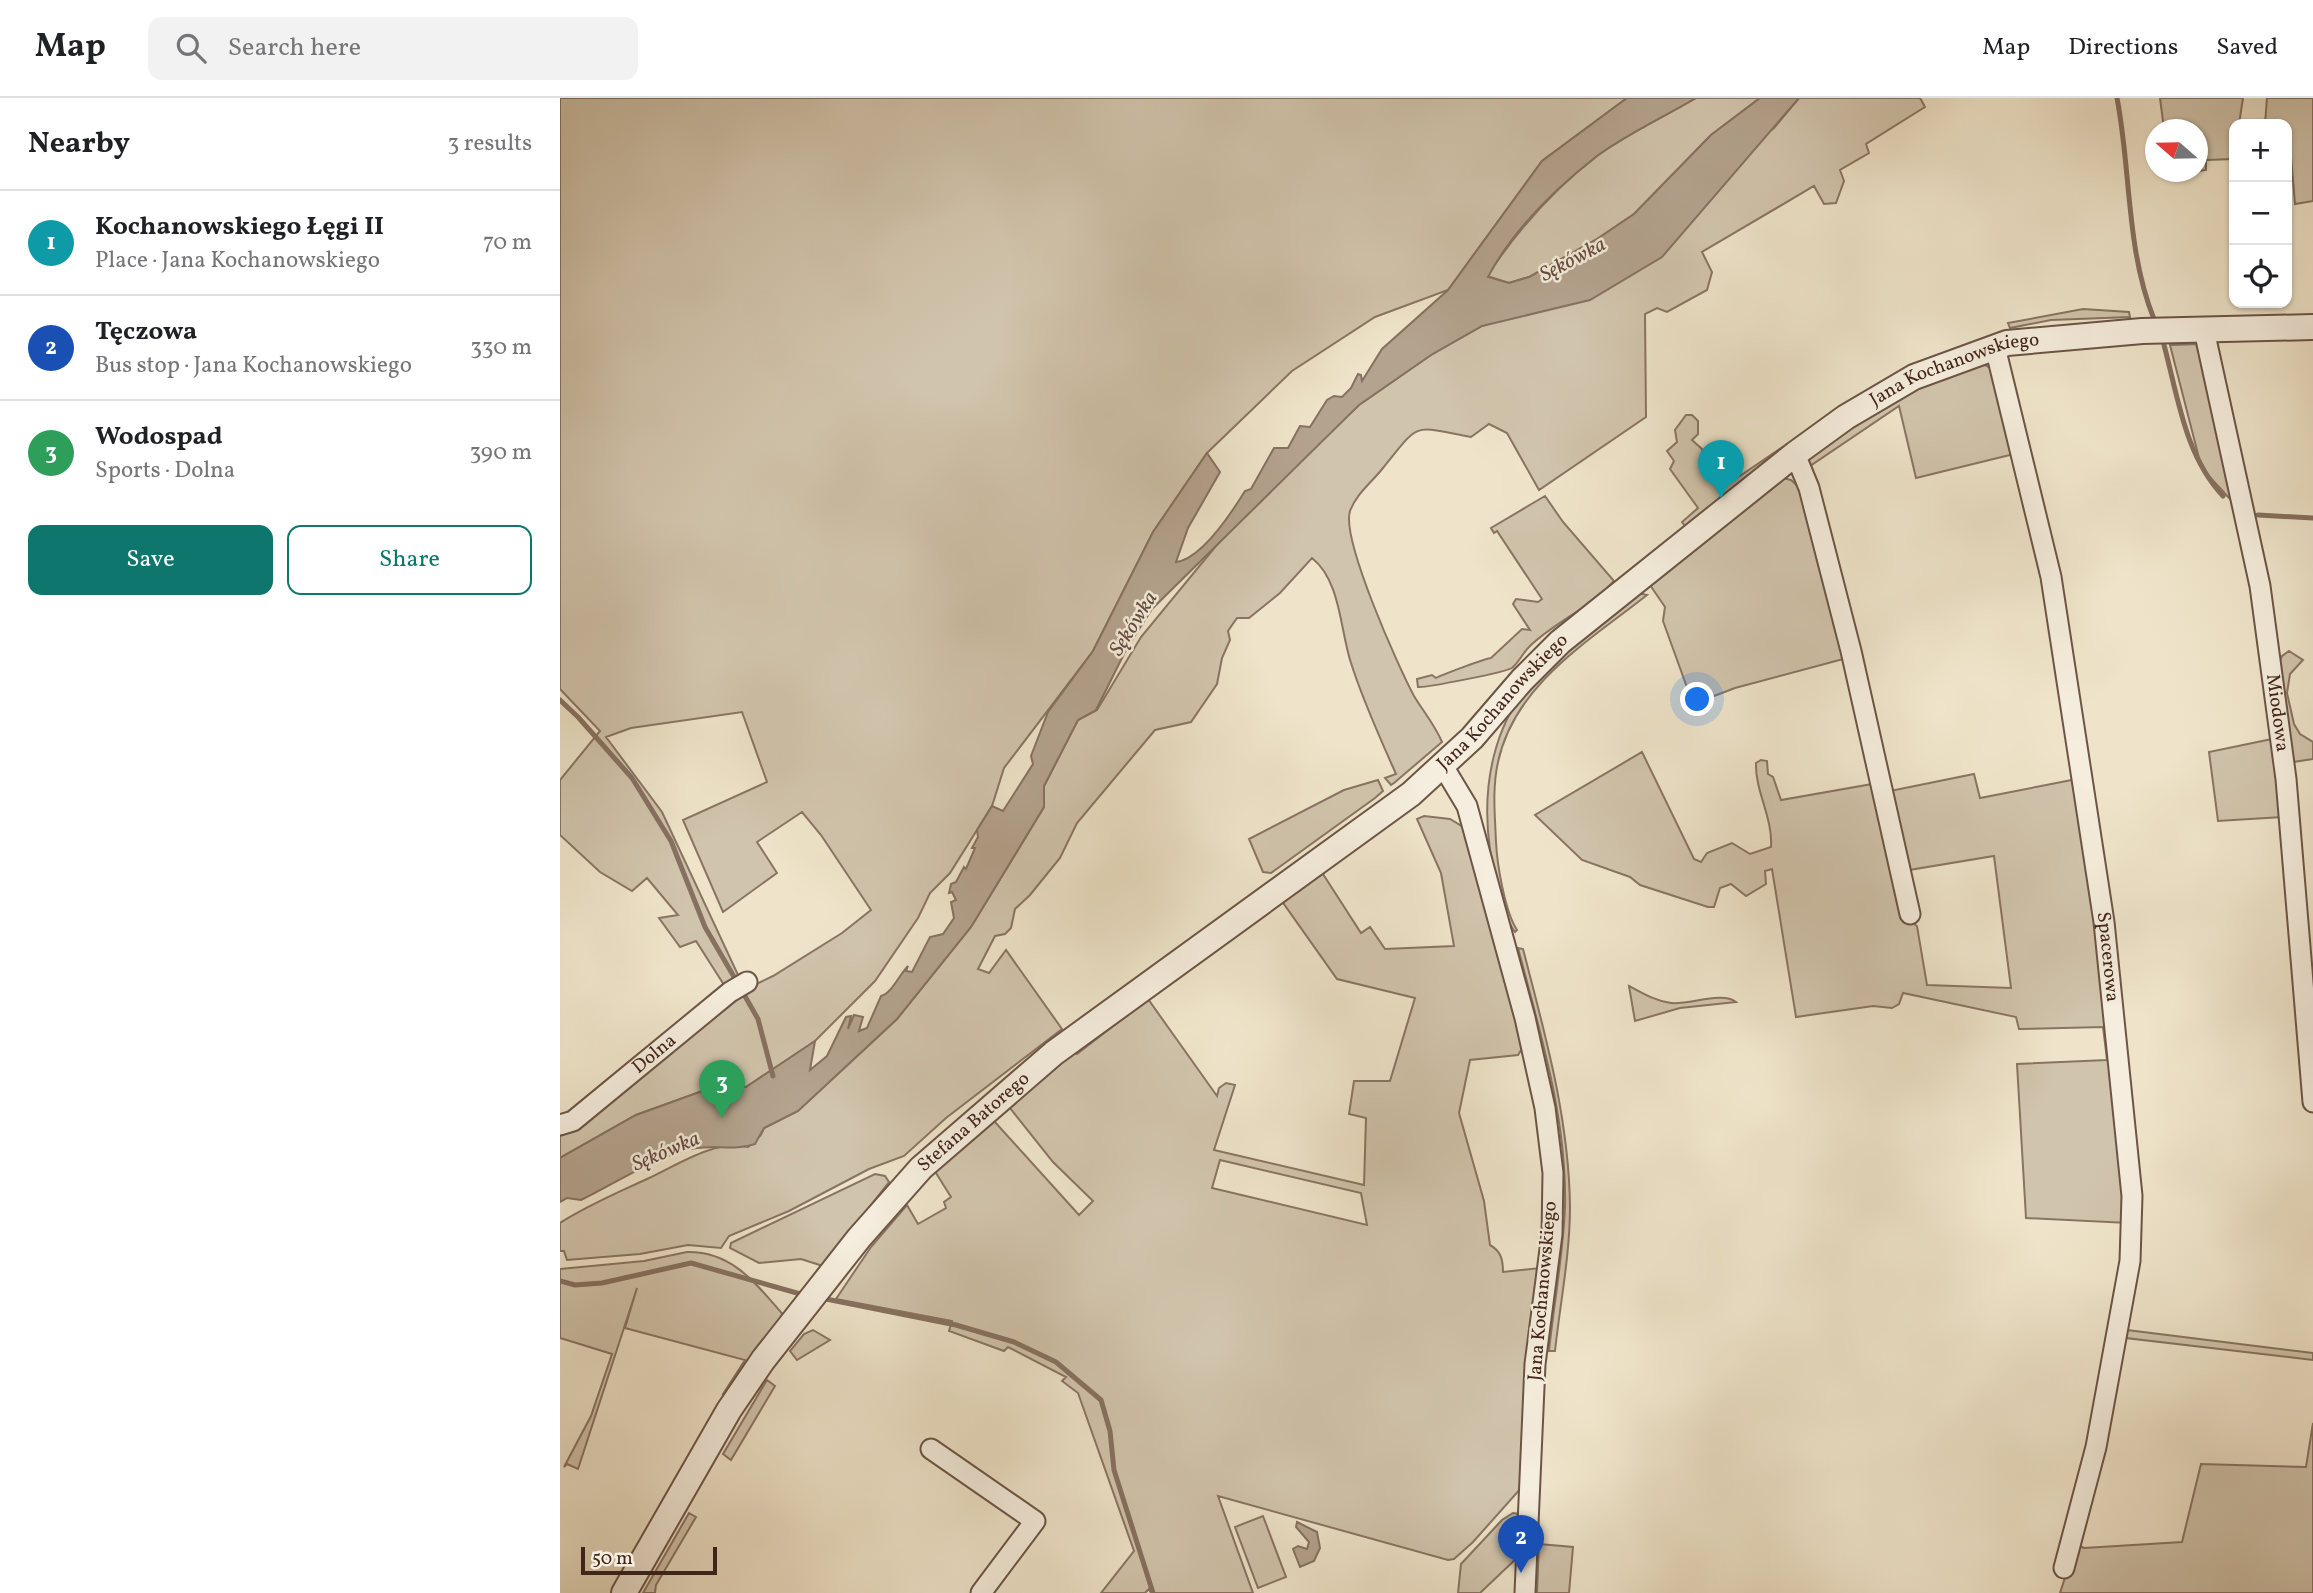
<!DOCTYPE html>
<meta charset="utf-8">
<style>
:root{--surface:#fff;--page:#f2f2f2;--text:#202124;--muted:#757577;--line:#e0e0e0;--accent:#0f766e}
body{margin:0;font-family:Vollkorn,serif;background:var(--page);color:var(--text)}
.controls{position:absolute;right:21px;top:21px;display:grid;overflow:hidden;border-radius:14px;box-shadow:0 2px 5px #0004}
.controls button{width:63px;height:63px;display:grid;place-items:center;padding:0;border:0;border-bottom:2px solid var(--line);background:var(--surface);color:var(--text);font:35px sans-serif}
.compass{position:absolute;left:1585px;top:21px;width:63px;height:63px;border-radius:50%;background:var(--surface);box-shadow:0 2px 5px #0004;rotate:290deg}
.scale{position:absolute;left:21px;bottom:18px;width:136px;box-sizing:border-box;padding-left:7px;border:4px solid #41251a;border-top:0;font-size:19px;line-height:24px;white-space:nowrap;color:#41251a;-webkit-text-stroke:5px #f5eddd;paint-order:stroke}
.you{position:absolute;left:1138px;top:602px;width:24px;height:24px;margin:-18px;border:5px solid #fff;border-radius:50%;background:#1a73e8;box-shadow:0 0 0 10px #1a73e833}
.badge{display:grid;place-items:center;width:46px;height:46px;border-radius:50%;background:var(--accent);color:#fff;font-size:23px;font-weight:700}
.pin{position:absolute;translate:-50% -58px;filter:drop-shadow(0 2px 4px #0008)}
.pin::after{content:'';position:absolute;top:37px;width:24px;height:21px;background:inherit;clip-path:polygon(0 0,100% 0,50% 100%)}
.list{margin:0;padding:0;list-style:none}
h2{display:flex;justify-content:space-between;align-items:center;height:91px;margin:0;padding:0 28px;font-size:30px}
h2 small{font-size:23px;font-weight:400;color:var(--muted)}
.list li{display:grid;grid-template-columns:46px 1fr auto;gap:21px;align-items:center;box-sizing:border-box;height:105px;padding:0 28px;border-top:2px solid var(--line)}
.list b{display:block;font-size:26px;white-space:nowrap}
.list p{margin:0;font-size:23px;white-space:nowrap;color:var(--muted)}
.list em{font-size:23px;font-style:normal;color:var(--muted)}
.actions{display:flex;gap:14px;padding:21px 28px}
.actions a{flex:1;padding:16px 0;border:2px solid var(--accent);border-radius:14px;text-align:center;font-size:24px;color:var(--accent)}
.actions .main{background:var(--accent);color:#fff}
.icon{flex:none;width:38px;height:38px;fill:none;stroke:currentColor;stroke-width:2;stroke-linecap:round;stroke-linejoin:round}
.map{position:relative;flex:none;width:1753px;height:1495px;overflow:hidden}
header{display:flex;align-items:center;gap:42px;box-sizing:border-box;height:98px;padding:0 35px;background:var(--surface);border-bottom:2px solid var(--line)}
header strong{font-size:33px}
nav{display:flex;gap:38px;margin-inline-start:auto;font-size:24px}
.search{width:490px;height:63px;background:var(--page);display:flex;align-items:center;gap:18px;box-sizing:border-box;padding:0 24px;border-radius:14px;color:var(--muted);font-size:26px}
main{display:flex}
aside{flex:1;background:var(--surface)}
.map>svg:first-child{display:block}
</style>
<header>
<strong>Map</strong>
<div class="search"><svg class="icon" aria-label="search" viewBox="0 0 24 24"><circle cx="10" cy="10" r="6"/><path d="M15 15l6 6"/></svg>Search here</div>
<nav><a>Map</a><a>Directions</a><a>Saved</a></nav>
</header>
<main>
<aside>
<h2>Nearby<small>3 results</small></h2>
<ul class="list">
<li><span class="badge" style="background:#0f9aa8">1</span><div><b>Kochanowskiego Łęgi II</b><p>Place · Jana Kochanowskiego</p></div><em>70 m</em></li>
<li><span class="badge" style="background:#1a4fb4">2</span><div><b>Tęczowa</b><p>Bus stop · Jana Kochanowskiego</p></div><em>330 m</em></li>
<li><span class="badge" style="background:#2e9e5b">3</span><div><b>Wodospad</b><p>Sports · Dolna</p></div><em>390 m</em></li>
</ul>
<div class="actions"><a class="main">Save</a><a>Share</a></div>
</aside>
<div class="map">
<svg width="1753" height="1495" viewBox="0 0 1753 1495">
<rect width="100%" height="100%" fill="#efe4ca"/>
<filter id="stains"><feTurbulence type="fractalNoise" baseFrequency=".00286" numOctaves="4"/><feColorMatrix values="0 0 0 0 .2 0 0 0 0 .09 0 0 0 0 .02 0 0 0 .5 -.17"/></filter>
<radialGradient id="worn" r=".72"><stop offset=".6" stop-color="#630" stop-opacity="0"/><stop offset="1" stop-color="#630" stop-opacity=".3"/></radialGradient>
<!-- green -->
<path fill="#d1c4ac" stroke="#897463" stroke-width="2" fill-rule="evenodd" d="M0,0h1067l-85,63 -94,129 -73,27 -83,54 -85,82 -54,79 -60,119 -89,117 -12,38 -42,67 -20,20 -12,25 -43,63 -60,60 -69,46 -27,-2 -83,30 -76,43v-28l171,-134 42,-20 69,-43 29,-23 -50,-75 -19,-23 -45,30 20,31 -54,39 -40,-92 84,-38 -25,-70 -111,16 -25,9 56,75 77,165 -13,11 -30,-47 -16,6 -21,-29 19,-3 -31,-37 -15,13 -32,-19 -40,-37v-55l40,-49 -40,-42z
M1136,0h64l-49,37 -77,79 -37,25 -68,38 -20,6 -22,-7c30,-45 67,-87 110,-120 30,-22 67,-39 99,-58z
M1239,0h121l5,9 -59,37 3,9 -29,17 4,11 -8,22 -12,1 -10,-18 -112,66 10,20 -5,18 -40,22 -10,-4 -12,6 1,103 -107,73 -32,-57 -18,-9 -18,13c-60,-11 -50,-16 -88,31 -11,14 -27,26 -33,43 -9,28 48,155 64,185 9,15 21,29 28,46l-48,41 -3,2 -6,-7 11,-4c-16,-36 -33,-73 -45,-111 -11,-33 -10,-82 -39,-105l-32,35 -31,25h-12l-9,13 2,9 -8,18 -5,26 -26,38 -36,8 -78,93 -17,35 -30,37 -15,14 -4,19 -6,6 -10,2 -17,33 11,4 17,-23 56,79 -116,89 -42,38 -35,13 -80,42 -60,25 -8,12 -33,-3 -48,9 -73,6 -3,-9h-4v-28c28,-18 57,-30 87,-44 29,-13 67,-40 101,-32l13,-12 3,-7 34,-17 99,-92 74,-92 73,-120v-21l34,-66 19,-10 44,-73 93,-113 125,-119 72,-50 51,-29 21,-7 271,-191z
M1600,0h83l-4,26h-5v35l-28,1v10l-34,5 -1,-3h27v-42l-34,-1z
M1707,0h46v103l-18,3 -4,-47h-4v-33h-22z
M1523,211l46,3 1,5 -79,3 -41,8 -2,-5z
M1641,246l30,154 -1,1 -23,-25 -8,-16 -29,-113z
M1423,266l9,5 22,85 -98,24 -17,-72 -89,60 -3,-5 40,-32 76,-45z
M1126,317h6l6,6v13l-6,6 10,9 1,12 24,11 4,10 53,-36 -98,81 -4,-5 16,-14 -28,-39 4,-8 -7,-10 10,-9 -2,-12z
M1223,380l8,2 9,8 47,170 -112,30 -42,16 -30,-83 2,-14 -15,-22z
M985,398l18,26 51,59c-23,27 -60,41 -85,66 -6,6 -10,15 -17,21 -6,4 -86,20 -94,19l-1,-8 15,-4 4,3c5,-3 51,-20 55,-20l31,-29 8,1 -17,-26 3,-5 22,3 4,-3 -45,-68 -3,2 -3,-5z
M1078,495l9,2c-58,46 -132,89 -149,167 -6,27 -3,54 -2,80 1,22 9,70 21,88l-2,2c-13,-16 -21,-61 -25,-82 -9,-63 3,-128 48,-176 27,-29 68,-55 100,-81z
M1729,553l14,9 -13,14 -3,19 7,31 6,10 13,8v17l-20,3 -14,-99 3,-7z
M1712,641l10,78 -64,4 -9,-69z
M1082,654l52,107 7,3 6,-9 25,-10 18,11 21,-7c2,-29 -16,-56 -15,-84l5,-3 6,1 1,13 5,3 8,23 97,-17 26,134 13,9 10,59 84,3 -17,-132 -85,14 -19,-79 84,-17 6,24 97,-19 19,137 32,307 -102,-5 -9,-154 90,-4 -4,-33 -84,2 -3,-12 -113,-24 -4,11 -7,4 -19,-2 -77,11 -24,-148 -7,2 1,13 -20,12 -15,-12 -11,4 -6,19h-6l-68,-22 -10,-8 -48,-17 -47,-45z
M818,682l5,11 -8,7 -104,75 -8,-1 -14,-33 95,-49z
M864,718l26,3 13,8 60,220 -5,8 -48,5 -11,53 25,88 6,44c11,6 13,15 13,27l37,-4 -18,219 -49,55 -19,17 -6,1 -230,-64 35,97h-102l-2,-4 -4,4h-44l33,-42 -56,-158 -16,-12 4,-4 -58,-30 -4,4 -55,-20 3,-10 -116,-22 35,-52 36,-42 11,19 28,-16 -2,-6 7,-5 -20,-32 56,-47 8,4 84,93 14,-14 -40,-39 -47,-59 67,-52 4,3 71,-55 69,97 2,-8 7,-5 9,2 -21,65 150,35 2,-67 -17,-4 5,-33h36l25,-83 -78,-19 -58,-82 44,-23 38,59 9,-6 15,22 69,-3 -13,-73 -24,-54zM660,1062l141,33 6,32 -155,-37z
M958,850l5,1c22,85 46,169 47,258 0,48 -10,97 -15,144h-6c5,-48 14,-96 16,-144 2,-88 -25,-175 -47,-259z
M1069,888c13,7 26,15 42,17 19,2 51,-12 65,-1l-56,6 -45,13z
M315,1076l10,2 4,6 -66,84 -22,-7 -42,4 -29,-15 1,-5z
M127,1154c46,-1 70,33 98,65l-58,79 -4,-2 22,-34 -120,-32 12,-40 -59,181 -11,-5 -3,3 27,-51 21,-62 -52,-16v-69l84,-8z
M253,1232l17,10 -33,20 -7,-9 14,-17z
M1567,1232l186,23v7l-187,-22z
M207,1282l8,6 -44,74 -8,-6z
M1753,1325v170h-253l16,-49 8,4 98,-6 19,-78 105,3z
M129,1415l7,4 -40,68 -1,8h-12z
M953,1415l6,1v42l-39,37h-22l3,-29 41,-44z
M703,1418l23,61 -28,11 -23,-61z
M979,1446l34,3 -4,46h-32z"/>
<!-- water -->
<path fill="#b4a38e" stroke="#867160" stroke-width="2" d="M1067,0h77h-8c-32,19 -69,36 -99,58 -41,32 -85,75 -109,121l21,6 20,-6 68,-38 37,-25 77,-79 49,-37h39l-137,159 -72,43 -108,26 -51,29 -72,50 -207,204 -25,39 -31,62 -18,10 -34,66v21l-73,120 -74,92 -99,92 -34,17 -9,16c-21,8 -46,-1 -69,6 -32,8 -74,35 -105,50l-14,-2 -7,4v-44l76,-43 83,-30 27,2 69,-46 -5,29 17,-14 19,-39 5,-1 -3,13 6,-14 9,2 -4,14 8,-3 14,-32c11,-3 18,-21 27,-30l-2,5 6,1 18,-35 13,-3 11,-16 -3,-16 5,-2 -4,-8 -3,1 2,-9 5,-2 8,-15 2,2 9,-21h-3l6,-11 -1,-7 15,-24 11,5 30,-47 -2,-8 17,-44 45,-61 60,-119 54,-79 13,19 -32,56 -12,34c26,-3 56,-50 69,-71l6,-2 23,-41h14l12,-22 10,1 17,-27 7,-4 8,1 9,-9 7,-14 3,1 1,6 20,-32 66,-59 94,-129z
M737,1424l20,10 3,16 -6,13 -14,6 -7,-18 5,-3 9,3 2,-7 -13,-15z"/>
<g fill="none" stroke-linecap="round" stroke-linejoin="round">
<!-- stream -->
<path stroke="#867160" stroke-width="5" d="M1557,0c14,72 9,152 37,221
M1604,247c14,52 21,111 59,151
M1698,417l55,3
M0,602l18,17 54,61 39,63 34,86 32,55
M182,893l16,28 15,57
M0,1183l15,4 27,-2 89,-20 113,32
M261,1200l135,27 58,17 42,20 45,38 9,31 4,39 39,123"/>
<!-- minor casing -->
<g stroke="#6c5546" stroke-width="23">
<g id="minor">
<path id="s1" d="M1644,232l56,256 26,193 27,323"/>
<path id="s2" d="M1435,249l56,230 53,345 28,274 -2,65 -34,186 -32,121"/>
<path d="M1235,356l14,34 42,163 59,263"/>
<path d="M883,668l24,40 58,212 20,90 8,65 -1,61 -17,130 -10,229"/>
<path id="s3" d="M0,1027l13,-4 157,-129 17,-10"/>
<path d="M371,1351l104,72 -54,72"/>
</g>
</g>
<!-- tertiary casing -->
<g stroke="#6c5546" stroke-width="28">
<g id="tertiary">
<path id="s4" d="M64,1495l105,-183 34,-50 96,-122 62,-70 133,-115 357,-259 61,-56 50,-58 38,-38 235,-188 51,-37 68,-40 93,-34 135,-12 171,-4"/>
</g>
</g>
<!-- minor -->
<use href="#minor" stroke="#f5eddd" stroke-width="19"/>
<!-- tertiary -->
<use href="#tertiary" stroke="#f5eddd" stroke-width="24"/>
</g>
<g text-anchor="middle" dominant-baseline="central" stroke-width="5" stroke-linejoin="round" paint-order="stroke">
<!-- street labels -->
<g font-size="19" fill="#41251a" stroke="#f5eddd">
<text stroke="none"><textPath href="#s4" startOffset="1834">Jana Kochanowskiego</textPath></text>
<text stroke="none"><textPath href="#s4" startOffset="1267">Jana Kochanowskiego</textPath></text>
<text stroke="none"><textPath href="#s1" startOffset="390">Miodowa</textPath></text>
<text stroke="none"><textPath href="#s2" startOffset="621">Spacerowa</textPath></text>
<text stroke="none"><textPath href="#s3" startOffset="119">Dolna</textPath></text>
<text stroke="none"><textPath href="#s4" startOffset="590">Stefana Batorego</textPath></text>
<text transform="translate(983 1193) rotate(-85)">Jana Kochanowskiego</text>
</g>
<!-- water labels -->
<g font-size="21" font-style="italic" fill="#644b3d" stroke="#f5eddd">
<text transform="translate(1013 162) rotate(-28)">Sękówka</text>
<text transform="translate(574 526) rotate(-58)">Sękówka</text>
<text transform="translate(106 1054) rotate(-23)">Sękówka</text>
</g>
</g>
<rect width="100%" height="100%" filter="url(#stains)"/>
<rect width="100%" height="100%" fill="url(#worn)"/>
</svg>
<div class="controls">
<button>+</button>
<button>−</button>
<button><svg class="icon" aria-label="locate" viewBox="0 0 24 24"><circle cx="12" cy="12" r="6"/><path d="M12 2v4M12 18v4M2 12h4M18 12h4"/></svg></button>
</div>
<svg class="compass" viewBox="-18 -18 36 36"><path d="M0-13l5 13h-10z" fill="#e53935"/><path d="M0 13l5-13h-10z" fill="#757577"/></svg>
<div class="scale">50 m</div>
<div class="you"></div>
<div class="pin badge" style="left:1161px;top:400px;background:#0f9aa8">1</div>
<div class="pin badge" style="left:961px;top:1475px;background:#1a4fb4">2</div>
<div class="pin badge" style="left:162px;top:1020px;background:#2e9e5b">3</div>
</div>
</main>
